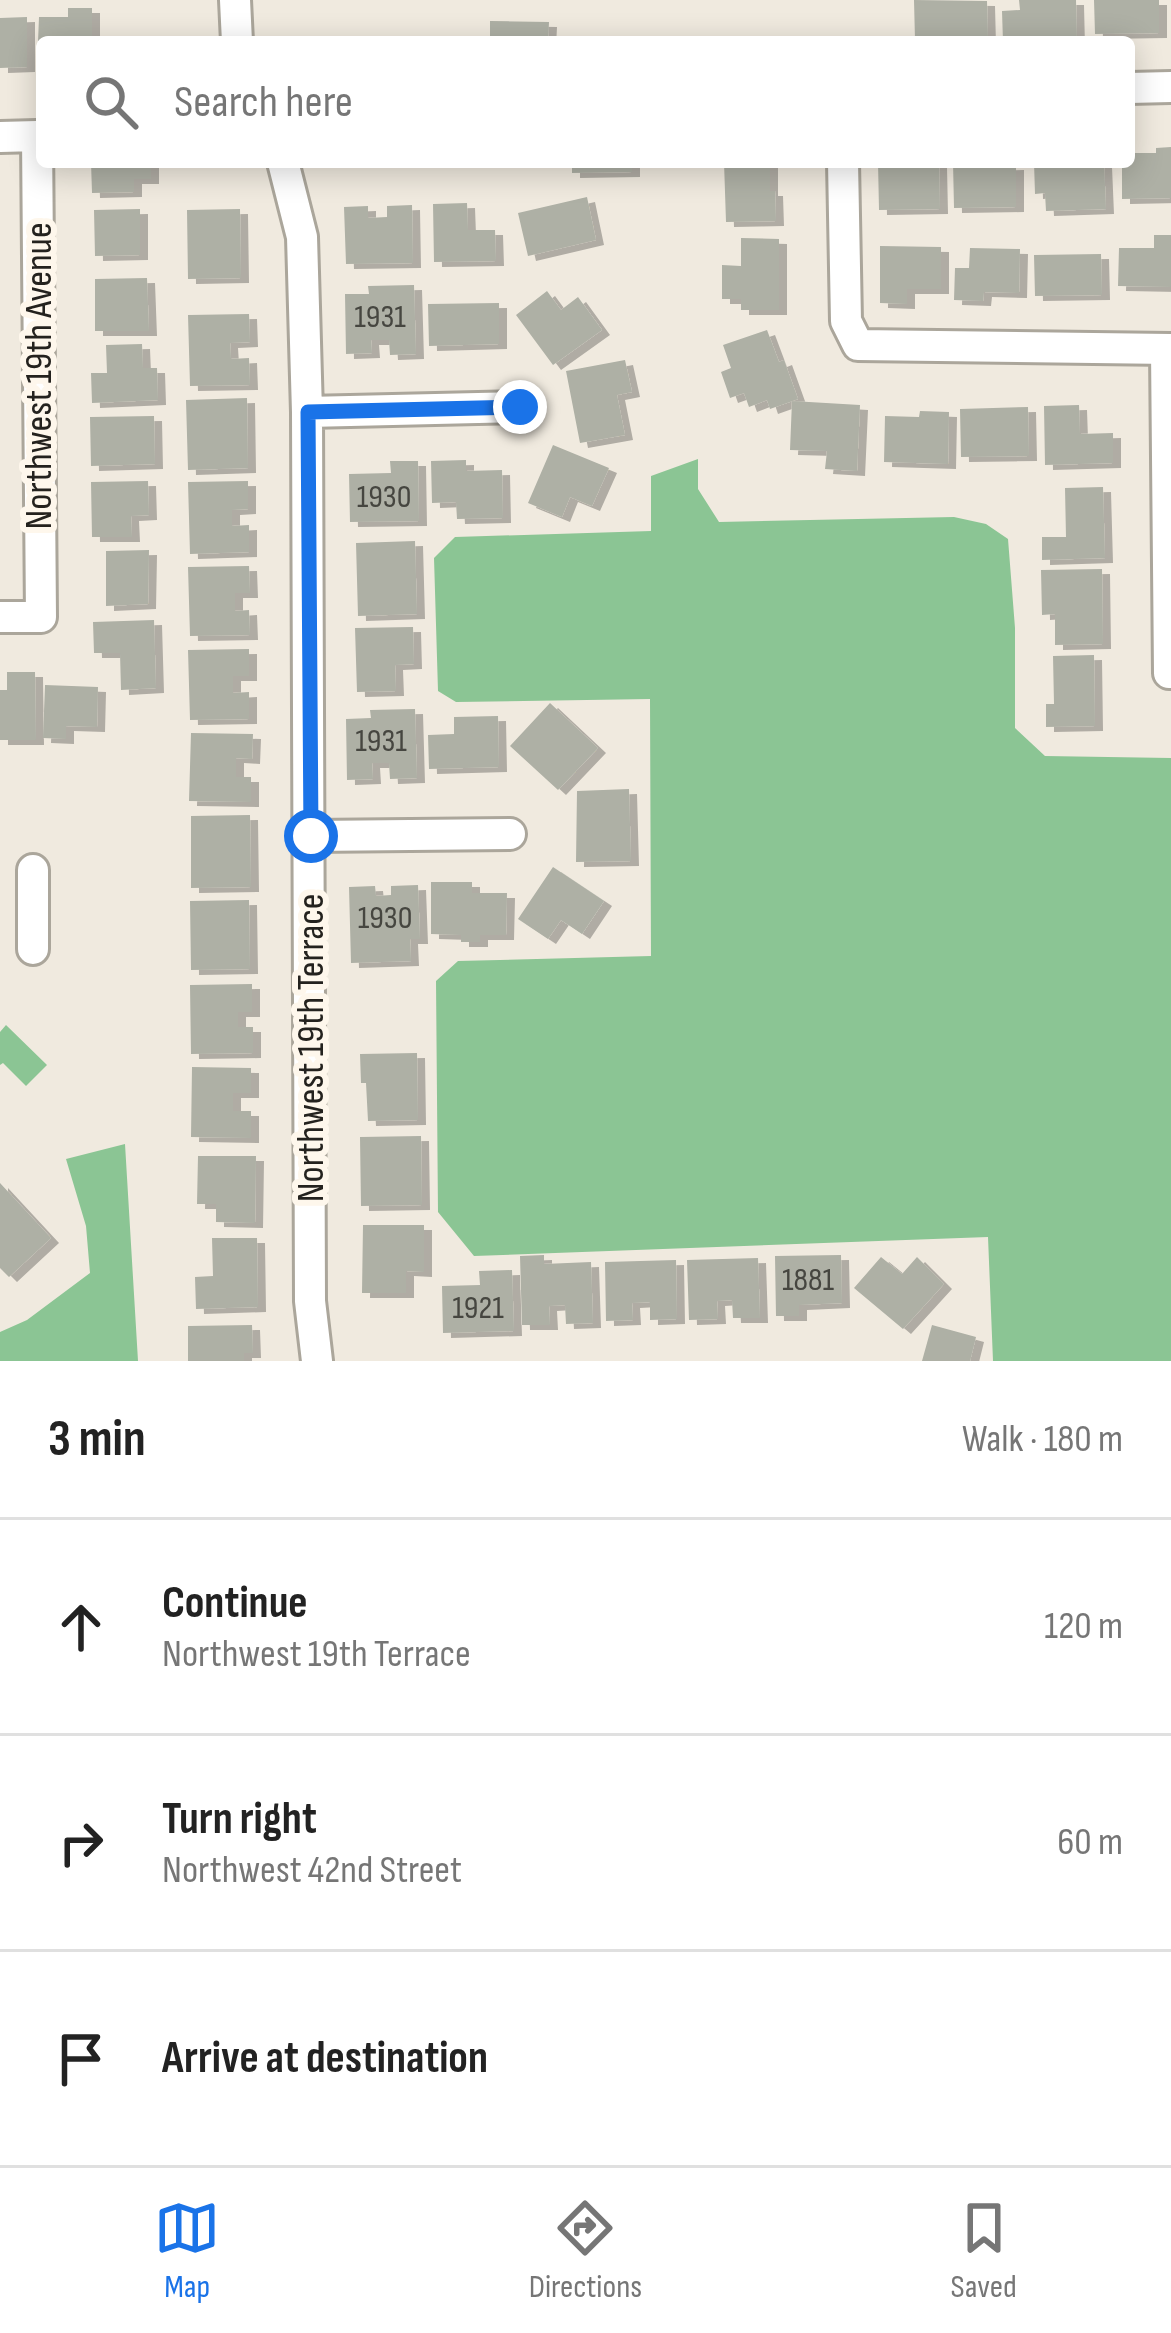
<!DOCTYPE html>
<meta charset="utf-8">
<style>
:root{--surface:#fff;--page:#f2f2f2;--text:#222;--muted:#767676;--line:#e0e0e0;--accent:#1a73e8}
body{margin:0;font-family:"Sofia Sans Condensed",sans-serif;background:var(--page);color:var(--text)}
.stop{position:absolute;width:36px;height:36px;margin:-27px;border:9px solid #1a73e8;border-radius:50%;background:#fff}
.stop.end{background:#1a73e8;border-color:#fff;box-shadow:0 3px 12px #0008}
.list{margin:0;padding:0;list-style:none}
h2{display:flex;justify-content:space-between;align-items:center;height:156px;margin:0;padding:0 48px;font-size:51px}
h2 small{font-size:39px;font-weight:400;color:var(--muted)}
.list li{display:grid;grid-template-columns:78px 1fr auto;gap:36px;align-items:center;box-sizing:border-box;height:216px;padding:0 48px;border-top:3px solid var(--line)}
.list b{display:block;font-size:45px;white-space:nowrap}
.list p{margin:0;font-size:39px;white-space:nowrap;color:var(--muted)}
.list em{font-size:39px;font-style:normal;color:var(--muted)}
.icon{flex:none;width:66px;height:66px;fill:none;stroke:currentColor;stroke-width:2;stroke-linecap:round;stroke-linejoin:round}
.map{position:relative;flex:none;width:1171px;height:1361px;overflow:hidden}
.search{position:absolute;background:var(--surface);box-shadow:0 6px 30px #0003;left:36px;right:36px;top:36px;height:132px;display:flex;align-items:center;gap:30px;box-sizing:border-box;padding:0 42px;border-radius:12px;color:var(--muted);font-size:45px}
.sheet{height:804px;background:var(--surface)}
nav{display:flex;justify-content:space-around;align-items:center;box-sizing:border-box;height:168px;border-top:3px solid var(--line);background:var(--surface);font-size:33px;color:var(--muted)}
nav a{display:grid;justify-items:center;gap:6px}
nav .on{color:var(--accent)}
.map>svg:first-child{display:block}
</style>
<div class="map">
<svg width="1171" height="1361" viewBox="0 0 1171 1361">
<defs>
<filter id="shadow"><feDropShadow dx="8" dy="5" stdDeviation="0" flood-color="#0004"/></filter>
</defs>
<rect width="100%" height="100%" fill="#f0eadf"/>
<!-- water -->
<path fill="#8bc594" d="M698,459v30l21,33 235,-5 32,7 22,15 7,89v100l30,28 126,2v603h-178l-5,-124 -514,19 -36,-44 -2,-231 22,-20 193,-5 -1,-257 -194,3 -18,-11 -4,-133 21,-21 196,-6v-55z
M6,1025l41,40 -21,21 -23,-23 -3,2v-33z
M125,1144l13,217h-138v-29l27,-12 63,-47 -4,-47 -20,-67z"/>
<!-- building -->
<path fill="#aeb0a5" filter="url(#shadow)" d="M914,0l73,1 1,39h-73z
M1019,0h57l1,42h-74l-1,-31 18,-1z
M1094,0h65v33l-64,1z
M68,8h24v34h-54l1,-25h29z
M27,17v50l-27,1v-50z
M490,21l59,1 -1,20h-58z
M1171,147v51l-49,1v-37h7v-9h27v-5z
M91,162h60v17h-17v13l-42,1z
M572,162h60v10l-60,1z
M724,162h46v29h5l1,30 -50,1z
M878,162h61l1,47 -61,1z
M953,162h27v4l36,-1v42l-62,1z
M1034,162h70l2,47 -60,2 -1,-18 -10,1z
M587,197l9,43 -68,16 -10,-43z
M467,203l1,27h27l1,31 -62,1 -1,-58z
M412,205l1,58 -67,1 -2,-57 24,-1v12l19,-1v-11z
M140,209v46l-45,1 -1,-46z
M240,209l1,69 -53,1 -1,-69z
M1154,235h17v52l-53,-1 1,-38h35z
M741,238l38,1v71h-38v-11h-19v-34l19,1z
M880,246l61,1v42h-34v15l-27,-1z
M970,248l50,1 -1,44 -35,-1 -1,9 -29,-1 1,-32h14z
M1101,254l1,41 -67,1 -1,-41z
M147,278l2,53h-54v-52z
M414,285l2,69 -26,1 -1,-15h-18l1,13 -26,1 -1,-60h24l-1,-8z
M547,291l14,19 17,-13 24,33 -49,35 -37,-50z
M499,303v41l-70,2 -1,-42z
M249,314l1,28 -20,1 1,16 18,-1 1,27 -60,1 -2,-71z
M767,330l12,32 5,-2 14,39 -28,10 -3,-9 -18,7 -5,-14 -14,5 -9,-26 10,-4 -8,-23z
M142,344l1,24h14l1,32 -66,3 -1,-30h16l-1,-28z
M625,360l7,32 -15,3 8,40 -45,8 -14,-72z
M247,398l1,70 -60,2 -2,-70z
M792,401l68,4 -3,66 -32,-2 2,-18 -37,-1z
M1079,405l1,29 33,-1v30l-68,2 -1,-59z
M1028,407l1,49 -68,1 -1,-48z
M920,411l29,1 -1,52 -64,-2 1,-46 34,1z
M154,416l1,48 -64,2 -1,-49z
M553,445l56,23 -17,38 -22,-9 -8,20 -34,-14z
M466,460v11l36,-1 1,48 -46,1 -1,-17 -24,1 -1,-42z
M390,461h28l1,60 -69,1 -1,-48 42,-1z
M148,481l1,34 -18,1 1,21h-40l-1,-55z
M248,481v28l-16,1v16l17,-1v27l-59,2 -2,-72z
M1103,487l2,71 -63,2v-23h24l-1,-49z
M415,541l2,73 -59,2 -2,-73z
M149,550l-1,54 -42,2v-55z
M249,566l1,27h-15v18l14,-1 1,25 -60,1 -2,-69z
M1102,569l1,75 -48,1v-31l-13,1 -1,-45z
M154,620l2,68 -35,2 -1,-37h-26l-1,-31z
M413,627l1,37 -19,1 1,26 -39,1 -2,-64z
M249,649v27h-16v17l16,-1v27l-59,1 -2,-70z
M1094,655l1,71 -49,1v-23h8l-1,-48z
M7,672h28l1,68h-36v-50h7z
M45,685l53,2 -1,40 -31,-1v13l-23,-1z
M550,703l48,45 -40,42 -48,-44z
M415,709l2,69 -27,1 -1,-16h-17l1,16 -26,1 -1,-61 25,-1 -1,-8z
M498,716l1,51 -70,2 -1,-34 26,-1v-17z
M191,733l62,1 -1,25 -16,-1v19h15v25l-62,-1z
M629,789l2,72 -55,1 1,-71z
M250,815l1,72 -60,1v-72z
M553,867l51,34 -22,33 -21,-14 -13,19 -30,-20z
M431,882h41v11h35l-1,42h-26v7h-19v-7l-30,-1z
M418,885l2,54h-10l1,22 -60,2 -2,-76 26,-1 1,10 15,-1v-9z
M249,900l1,69 -59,1 -1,-69z
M252,984v28h-14v15h15v26l-62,1 -1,-69z
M417,1053l1,67 -50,1 -2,-38h-5l-1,-29z
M192,1067l59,1v25h-18v18h18v27l-60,-1z
M421,1136l1,69 -61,1 -1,-69z
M198,1156h58l-1,67 -39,-1v-18h-19z
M0,1183l51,55 -42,39 -9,-9z
M363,1225h61v47l-18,-1v22h-44z
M212,1238h45l1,69 -62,2 -1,-32 18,-1z
M544,1255v9l47,-2 2,61 -27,1 -1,-19 -16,1 1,19h-28l-2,-69z
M841,1255l1,48 -43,2v11h-23l-1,-60z
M881,1257l21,17 15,-17 27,27 -41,45 -49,-41z
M758,1258l2,60h-27l-1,-18 -15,1 1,18 -29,1 -2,-60z
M676,1260l1,59 -27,1v-18l-18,1 1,17 -27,1 -1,-59z
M512,1270l2,61 -71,2 -1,-47 38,-1 -1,-14z
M252,1325l1,28h-9v8h-56v-35z
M932,1325l44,12 -6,24h-48z"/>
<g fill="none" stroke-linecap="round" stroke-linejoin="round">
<!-- minor casing -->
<g stroke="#aba69b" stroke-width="36">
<path id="minor" d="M235,0l2,42
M1129,88l42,-1
M0,137l37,-1 4,481h-41
M283,162l19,75 5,175 3,889 7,60
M843,162l3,159 12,24 313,4
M1166,349l3,324
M307,412l213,-5
M311,836l199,-2
M33,870v79"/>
</g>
<!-- minor -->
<use href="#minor" stroke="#fff" stroke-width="30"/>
</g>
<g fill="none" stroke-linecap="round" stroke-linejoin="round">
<!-- route -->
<path stroke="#1a73e8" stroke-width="15" d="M311,836l-3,-424 212,-5"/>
</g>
<g text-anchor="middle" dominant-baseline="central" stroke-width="12" stroke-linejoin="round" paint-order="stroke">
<!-- number labels -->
<g font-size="33" fill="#464640">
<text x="380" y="317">1931</text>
<text x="384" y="497">1930</text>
<text x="381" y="741">1931</text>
<text x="385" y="918">1930</text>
<text x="808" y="1280">1881</text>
<text x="478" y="1308">1921</text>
</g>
<!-- street labels -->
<g font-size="39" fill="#24221e" stroke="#fef7ec">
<text transform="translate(39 376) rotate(-90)">Northwest 19th Avenue</text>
<text transform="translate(311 1048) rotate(-90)">Northwest 19th Terrace</text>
</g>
</g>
</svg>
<div class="stop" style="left:311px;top:836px"></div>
<div class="stop end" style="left:520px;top:407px"></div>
<div class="search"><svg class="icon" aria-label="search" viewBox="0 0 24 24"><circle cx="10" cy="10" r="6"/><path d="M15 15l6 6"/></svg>Search here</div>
</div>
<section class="sheet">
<h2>3 min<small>Walk · 180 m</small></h2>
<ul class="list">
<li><svg class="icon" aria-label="ahead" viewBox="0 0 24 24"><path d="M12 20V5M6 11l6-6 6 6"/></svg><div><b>Continue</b><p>Northwest 19th Terrace</p></div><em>120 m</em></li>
<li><svg class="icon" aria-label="right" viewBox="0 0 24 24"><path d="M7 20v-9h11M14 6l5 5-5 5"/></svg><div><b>Turn right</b><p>Northwest 42nd Street</p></div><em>60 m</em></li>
<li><svg class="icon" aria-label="arrive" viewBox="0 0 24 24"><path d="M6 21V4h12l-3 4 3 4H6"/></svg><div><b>Arrive at destination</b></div></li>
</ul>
</section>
<nav>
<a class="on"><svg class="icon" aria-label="map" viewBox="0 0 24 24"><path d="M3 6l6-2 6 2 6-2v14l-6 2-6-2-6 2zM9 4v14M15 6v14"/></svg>Map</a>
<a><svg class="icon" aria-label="directions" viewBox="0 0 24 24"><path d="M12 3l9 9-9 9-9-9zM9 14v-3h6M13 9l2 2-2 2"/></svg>Directions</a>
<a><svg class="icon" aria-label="saved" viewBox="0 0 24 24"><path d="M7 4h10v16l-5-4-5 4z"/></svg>Saved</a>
</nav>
